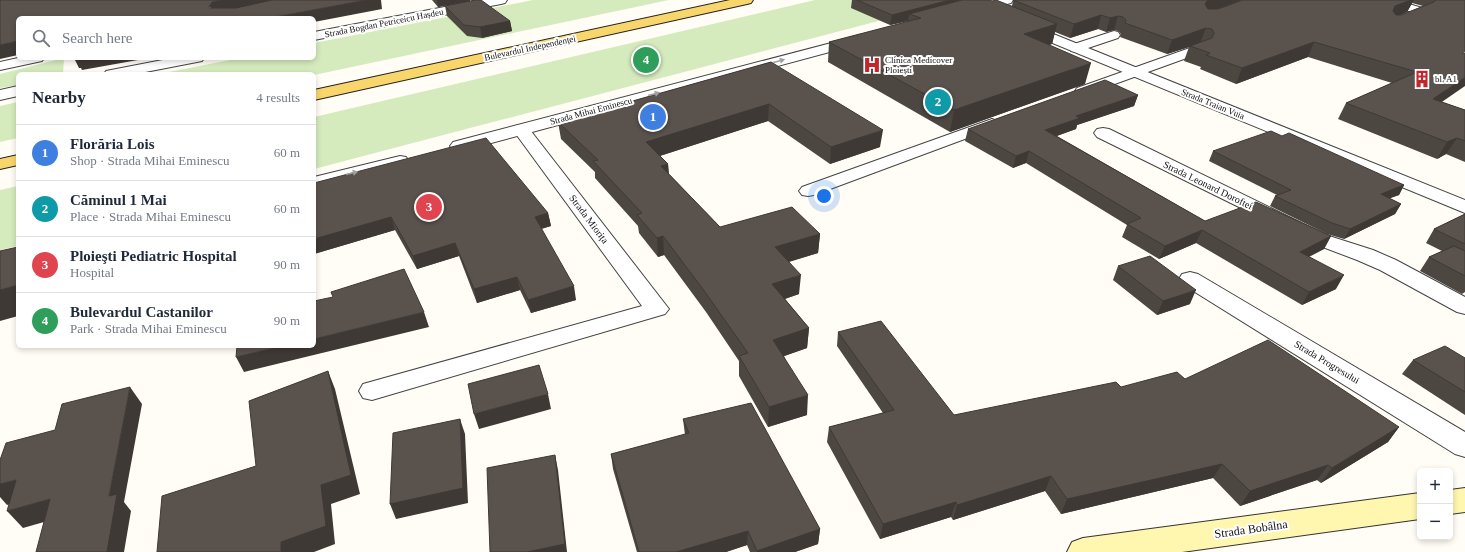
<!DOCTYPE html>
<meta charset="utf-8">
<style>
:root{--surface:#fff;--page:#f2f2f3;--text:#1f2937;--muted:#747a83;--line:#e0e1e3;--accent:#c4262e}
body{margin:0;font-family:"Times New Roman",serif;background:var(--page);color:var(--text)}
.controls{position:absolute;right:12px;bottom:12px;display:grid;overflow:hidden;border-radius:6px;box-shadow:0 2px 6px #0003}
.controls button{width:36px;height:36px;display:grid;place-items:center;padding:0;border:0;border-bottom:1px solid var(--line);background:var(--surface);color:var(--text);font:20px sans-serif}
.you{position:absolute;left:824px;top:196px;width:14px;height:14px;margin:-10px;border:3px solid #fff;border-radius:50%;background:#1a73e8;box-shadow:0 0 0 6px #1a73e833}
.badge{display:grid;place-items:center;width:26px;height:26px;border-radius:50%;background:var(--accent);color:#fff;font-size:13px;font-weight:700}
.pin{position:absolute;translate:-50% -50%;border:2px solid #fff;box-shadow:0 1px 4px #0006}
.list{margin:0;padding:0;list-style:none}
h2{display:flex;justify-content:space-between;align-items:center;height:52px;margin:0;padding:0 16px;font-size:17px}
h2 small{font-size:13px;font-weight:400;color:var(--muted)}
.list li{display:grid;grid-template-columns:26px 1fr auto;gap:12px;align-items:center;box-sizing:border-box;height:56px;padding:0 16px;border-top:1px solid var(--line)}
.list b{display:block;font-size:15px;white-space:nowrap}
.list p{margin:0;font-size:13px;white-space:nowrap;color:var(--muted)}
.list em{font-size:13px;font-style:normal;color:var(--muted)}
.icon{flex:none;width:22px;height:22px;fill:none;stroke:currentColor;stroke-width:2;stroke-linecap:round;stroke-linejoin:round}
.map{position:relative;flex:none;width:1465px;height:552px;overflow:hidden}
.search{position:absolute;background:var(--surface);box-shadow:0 2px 6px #0003;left:16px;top:16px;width:300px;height:44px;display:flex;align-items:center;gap:10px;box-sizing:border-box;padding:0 14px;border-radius:6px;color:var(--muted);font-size:15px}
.panel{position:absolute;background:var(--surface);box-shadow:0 2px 6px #0003;left:16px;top:72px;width:300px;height:276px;border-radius:6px}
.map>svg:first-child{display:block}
</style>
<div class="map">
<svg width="1465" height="552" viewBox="0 0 1465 552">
<rect width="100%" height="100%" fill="#fffdf5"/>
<!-- green -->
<path fill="#d5ebbd" d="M533,0h136l-355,75v-1h-155l81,-16h74v-15z
M815,0h131l5,2 -637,167v-52z
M64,58l-1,16h-45v11l-18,3v-14z
M18,102v36l-18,4v-36z
M18,186v60l-18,4v-60z"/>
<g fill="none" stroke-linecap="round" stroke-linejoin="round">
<!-- service casing -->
<g stroke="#444" stroke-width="2">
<path id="service" d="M1376,0h19l31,9 2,3 -2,2 -18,9h-8l-2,-3 2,-3 12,-5 -34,-10z
M1114,31l4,1 2,3 -2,3 -42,14 -5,-1 -1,-3 1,-3z
M1201,44l5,1 1,3 -1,3 -119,43 -5,1 -5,-1 -2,-3 2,-3z
M992,119l5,2 3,3 -3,3 -183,68 -6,1 -6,-1 -3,-4 3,-4z"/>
</g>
<!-- minor casing -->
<g stroke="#444" stroke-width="2">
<path id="minor" d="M1026,23l439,177v13l-444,-183 -2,-3 2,-3z
M18,58h26l-2,3 -42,9v-8z
M521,125l6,1 142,183 -4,5 -293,86 -9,-2 -4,-7 4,-7 279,-78 -129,-176 2,-4z
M1103,128l6,1 217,106 47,15 23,10 69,37v17l-8,-2 -77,-42 -23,-10 -45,-17 -215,-106 -3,-4 3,-4z
M1190,272l8,2 267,158v25l-10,-3 -273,-170 -3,-5 3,-5z"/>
</g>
<!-- tertiary casing -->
<g stroke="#444" stroke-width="2">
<path id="tertiary" d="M481,0h26l-2,3 -4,1 -187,36v-8z
M992,0h21l-2,3 -40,10 -4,-1 -2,-3 2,-3z
M858,36l5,1 2,3 -2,3 -398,107 -6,1 -6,-1 -3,-4 3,-4z
M173,58h31l-2,3 -5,1 -62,12h-31l2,-3 5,-1z
M18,86v10l-18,4v-10z
M400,156l6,1 3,4 -3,4 -92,24v-12z"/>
</g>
<!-- secondary casing -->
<g stroke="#333" stroke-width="2">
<path id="secondary" d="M1465,488v24l-15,2v-24z
M1420,493v26l-238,33h-115l5,-10 11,-4z"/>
</g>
<!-- primary casing -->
<g stroke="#222" stroke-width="2">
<path id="primary" d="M730,0h23l-2,3 -4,1 -433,96v-10z
M18,155v10l-18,4v-10z"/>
</g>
<!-- service -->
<use href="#service" fill="#fff" fill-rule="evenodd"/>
<!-- minor -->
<use href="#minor" fill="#fff" fill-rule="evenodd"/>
<!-- tertiary -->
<use href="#tertiary" fill="#fff" fill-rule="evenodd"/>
<!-- secondary -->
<use href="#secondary" fill="#fff6b0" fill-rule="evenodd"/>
<!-- primary -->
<use href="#primary" fill="#f9d66b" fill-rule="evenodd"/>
</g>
<!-- wall -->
<path fill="#4d4742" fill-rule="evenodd" d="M432,0h38v1l-32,6z
M852,0h109l51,6 1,-6h229l-25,9 26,-9h222l-23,102 23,8v52l-19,-8 -9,5 -99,-40 8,-16 46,-20 -84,-26 -72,27 -36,-15 1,-2 -17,-6 5,-14 -22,7 -47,-17 1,-3 -3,-3 -4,-1 -8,2 -8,-3 -28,9 -15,-6 -3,12 -3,1 36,39 -135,48 -122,-70 1,-20 79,-20v-1l-18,4 -39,-17zM1412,3l11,3 -22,9h-1l7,-3z
M445,6l65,15 2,10 -30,7 -15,-2 -20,-20z
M771,62l109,85 -50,17 -62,-43 -108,35 8,8 1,10 51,53 100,7 -2,19 -29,9 10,32 -14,5 24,29 -2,20 -23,8 23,59 -39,12 -29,-51v-15l-33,-49 -42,-57 -6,2 -19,-24 -1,-7 -43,-48v-6l-34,-33 -3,-17z
M1138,95l-4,11 -57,19 -1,4 -19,7 148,85 126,15 -7,13 -15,8 27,32 -34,16 -106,-62 -37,16 -37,-22 5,-12 -101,-62 -13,5 -48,-27 3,-12z
M1282,136l122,49 -5,10 -10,3 12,6 -6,10 -51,25 -17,-5 -57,-28 5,-10 2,-1 -68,-34 4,-10z
M314,183l234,30 3,13 -10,3 35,71 -45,13 -11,-23 -43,13 -18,-47 -42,13 -22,-39 -81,24z
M1465,214v78l-3,2 -42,-23 9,-14 13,-6 -16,-8 8,-14z
M1118,266l72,38 -33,11 -44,-35z
M838,332l116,83 167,-28 64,-8 214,48 -11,15 -67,41 -4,-3 -77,26 -27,-28 -152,36 -16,-23 -92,29 -2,-3 -71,22 -53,-97 2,-15 54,-14 -46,-67z
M1465,358v57l-63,-41 11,-14z
M683,419l137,110 -2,15 -23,8h-45l-3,-7 -21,7h-89l-24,-83 -2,-15 74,-19z"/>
<!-- shaded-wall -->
<path fill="#3f3936" d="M221,0h59l-63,14 -8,-8 3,-4z
M366,0h15l1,9 -68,13v-4h-44z
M437,0h33v1l-32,6z
M950,0h11l-52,14 -1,7 -18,4 2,-10z
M1208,0h34l-39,14 2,-10z
M1411,0h3l-7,12 -19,8 7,-14z
M1101,15l-3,14 -28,9 4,-14z
M1118,16l-4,14 -8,2 4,-14z
M510,21l2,10 -30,7 -2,-11z
M1057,24l-5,20 -33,10 5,-20z
M1206,28l-6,15 -10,3 -1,1 -22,7 5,-14z
M18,41v14l-18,4v-14z
M1314,42l-6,15 -72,27 6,-16z
M74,58h75l-67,12 -1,-2h-2z
M1091,63l-6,21 -135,48 4,-22z
M1465,77v9l-42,29 10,-16z
M1138,95l-4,11 -57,19 -1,4 -34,12 3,-11 31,-14z
M769,104l-1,17 -121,39 -1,-18z
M883,130l-3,17 -50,17 1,-17z
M1457,138l-11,16 -9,5 10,-17z
M1029,151l-3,12 -13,5 3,-12z
M668,164l1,18 -8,-16z
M1404,185l-5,10 -24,9 6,-10z
M1401,204l-6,10 -51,25 6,-10z
M548,213l3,13 -14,4 -2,-13z
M391,217l4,13 -81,24v-15z
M1202,230l-6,13 -37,16 6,-13z
M820,234l-2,19 -44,13 1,-19z
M663,236l1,19 -6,2 -1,-19z
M1331,236l-7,13 -31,15 7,-12z
M455,243l4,13 -42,13 -4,-13z
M801,275l-2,19 -27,9v-19z
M1344,275l-8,14 -34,16 7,-13z
M517,277l3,13 -43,13 -3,-14z
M18,285v31l-18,5v-31z
M574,286l2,14 -45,13 -3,-13z
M1196,290l-6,14 -33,11 6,-14z
M424,312l5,15 -185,45 -8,-15 47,-11h31v-7z
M809,328l-2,20 -34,12v-20z
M328,371l7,18 25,105 -29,10 4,40 -21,8h-33v-10l40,-57z
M130,387l12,17 -18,98 7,9 -7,41h-17l2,-56z
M548,394l3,15 -72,20 -5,-15z
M808,395l-1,20 -39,12 1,-20z
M460,419l5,15 3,69 -72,16 -6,-15z
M1399,427l-11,15 -67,41 11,-15z
M555,455l3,15 9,82h-40z
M1222,464l-9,14 -152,36 6,-15z
M1328,465l-11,15 -77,26 10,-15z
M1051,476l-6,15 -92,29 4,-15z
M16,480l15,18 -24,7 -7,-8v-13z
M50,499l15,17 -42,12 -16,-17z
M956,502l-5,15 -71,22 3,-15z
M820,529l-2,15 -23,8h-38v-1z
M748,531l-1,14 -21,7h-50z"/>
<!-- building -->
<path fill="#5a524d" stroke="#3f3936" d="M0,0h221l-9,2 -3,4 1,2h26l36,-8h94l-96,18h-252v23l-18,4z
M475,0h6l29,21 -30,6 -16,-2 -19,-19z
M857,0h93l-58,15z
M962,0h28l2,1 4,-1 61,24 -33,10 67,29 -137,47 -125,-68 92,-24 -12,-4z
M1013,0h195l-3,4 3,5h10l25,-9h168l-16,6 -2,5 3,4h5l33,-13 2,-2h29v51l-3,2h3v24l-32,22 32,11v31l-8,-3 -10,4 -101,-39 71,-31 -103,-30 -72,26 -36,-13 4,-2 -20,-7 22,-8 2,-5 -2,-4 -6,-1 -34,12 -47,-17 1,-3 -3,-3 -5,-1 -8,2 -9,-3 -27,9z
M771,62l112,68 -52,17 -62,-43 -123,38 22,22 -7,2 59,61 72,-20 28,27 -45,13 26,28 -29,9 37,44 -36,12 35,55 -39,12 -30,-51 9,-3 -43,-61 -42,-56 -6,2 -20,-23 5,-2 -49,-52 5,-1 -40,-38z
M1105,80l33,15 -62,21 4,2 -35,12 160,91 51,-19 75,34 -31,16 44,23 -35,17 -107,-62 -37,16 -38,-22 14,-6 -112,-67 -13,5 -48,-27z
M1271,131l11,5 7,-3 115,52 -23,9 20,10 -51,25 -18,-6 -57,-27 16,-6 -78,-39z
M486,138l62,75 -13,4 39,69 -46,14 -11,-23 -43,12 -19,-46 -42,13 -22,-39 -77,22v-56z
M1465,214v30l-31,-15z
M1454,246l11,5v25l-36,-19z
M18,247v38l-18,5v-39z
M1150,256l46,34 -33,11 -45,-35z
M404,269l20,43 -110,27v-38l19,-4 -2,-5z
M881,321l73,94 162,-33 5,5 56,-15 8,7 83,-39 131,87 -67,41 -4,-3 -78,26 -28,-27 -155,35 -16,-23 -94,29 -1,-3 -73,22 -54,-97 65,-17 -56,-78z
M237,346h46l-47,11z
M1445,346l20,12v34l-52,-32z
M539,365l9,29 -74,20 -6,-30z
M328,371l23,104 -30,10 5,41 -45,16v10h-124l5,-56 94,-30 -7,-65z
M130,387l-21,109 8,-2 -10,58h-71l14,-53 -43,12 9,-31 -16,4v-24l6,-17 49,-13 7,-26z
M751,403l69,126 -63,22 -9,-20 -72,21h-37l-28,-98 78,-21 -6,-14z
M460,419l3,69 -73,16 3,-71z
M555,455l10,89 -38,8h-37l-3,-84z"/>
<!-- one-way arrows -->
<defs><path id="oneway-solid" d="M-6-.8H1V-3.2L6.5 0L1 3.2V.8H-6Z"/></defs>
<g fill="#a0a0a0">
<use href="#oneway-solid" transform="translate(779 61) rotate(-15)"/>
<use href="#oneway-solid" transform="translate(654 94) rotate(-15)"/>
<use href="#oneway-solid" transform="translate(352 173) rotate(-14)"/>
</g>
<!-- icons -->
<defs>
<g id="hospital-bare" transform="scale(1.38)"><path d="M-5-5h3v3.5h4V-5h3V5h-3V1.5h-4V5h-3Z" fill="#c4262e" stroke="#fff" stroke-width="2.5" paint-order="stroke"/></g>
<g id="building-bare" transform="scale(1.38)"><path d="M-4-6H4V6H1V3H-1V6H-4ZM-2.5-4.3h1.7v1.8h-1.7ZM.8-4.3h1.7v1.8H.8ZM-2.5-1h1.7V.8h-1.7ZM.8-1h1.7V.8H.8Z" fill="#c4262e" stroke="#fff" stroke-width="2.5" paint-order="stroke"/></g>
</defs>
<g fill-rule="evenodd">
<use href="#hospital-bare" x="872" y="65"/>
<use href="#building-bare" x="1422" y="79"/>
</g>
<g text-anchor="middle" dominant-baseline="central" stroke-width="4" stroke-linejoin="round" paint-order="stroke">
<!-- far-street labels -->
<g font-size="9" fill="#111" stroke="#fff">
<text transform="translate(384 23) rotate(-11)">Strada Bogdan Petriceicu Hașdeu</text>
<text transform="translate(530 48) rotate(-12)">Bulevardul Independenței</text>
<text transform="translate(1213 104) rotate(22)">Strada Traian Vuia</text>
<text transform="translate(591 111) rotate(-15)">Strada Mihai Eminescu</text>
</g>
<!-- far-poi labels -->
<g font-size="9" fill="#111" stroke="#fff" text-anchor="start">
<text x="885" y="60">Clinica Medicover<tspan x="885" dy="10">Ploiești</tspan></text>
<text x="1435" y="79">bl. A1</text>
</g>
<!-- street labels -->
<g font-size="10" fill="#111" stroke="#fff">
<text transform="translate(1208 185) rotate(26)">Strada Leonard Doroftei</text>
<text transform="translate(589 219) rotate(53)">Strada Miorița</text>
<text transform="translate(1327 362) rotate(31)">Strada Progresului</text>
</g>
<!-- near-street labels -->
<g font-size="12" fill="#111" stroke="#fff">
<text transform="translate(1251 529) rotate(-8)">Strada Bobâlna</text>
</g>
</g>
</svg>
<div class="controls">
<button>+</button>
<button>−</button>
</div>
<div class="you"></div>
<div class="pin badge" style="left:653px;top:117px;background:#3f7fe0">1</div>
<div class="pin badge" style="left:938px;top:102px;background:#0f9aa8">2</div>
<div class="pin badge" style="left:429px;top:207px;background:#e0444e">3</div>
<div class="pin badge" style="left:646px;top:60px;background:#2e9e5b">4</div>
<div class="search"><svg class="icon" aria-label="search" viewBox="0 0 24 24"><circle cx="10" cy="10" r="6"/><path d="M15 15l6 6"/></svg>Search here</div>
<section class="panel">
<h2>Nearby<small>4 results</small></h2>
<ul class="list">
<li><span class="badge" style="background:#3f7fe0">1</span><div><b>Florăria Lois</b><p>Shop · Strada Mihai Eminescu</p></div><em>60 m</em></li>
<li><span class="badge" style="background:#0f9aa8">2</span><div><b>Căminul 1 Mai</b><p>Place · Strada Mihai Eminescu</p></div><em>60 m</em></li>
<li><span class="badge" style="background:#e0444e">3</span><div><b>Ploieşti Pediatric Hospital</b><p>Hospital</p></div><em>90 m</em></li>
<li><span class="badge" style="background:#2e9e5b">4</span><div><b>Bulevardul Castanilor</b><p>Park · Strada Mihai Eminescu</p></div><em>90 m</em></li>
</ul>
</section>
</div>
